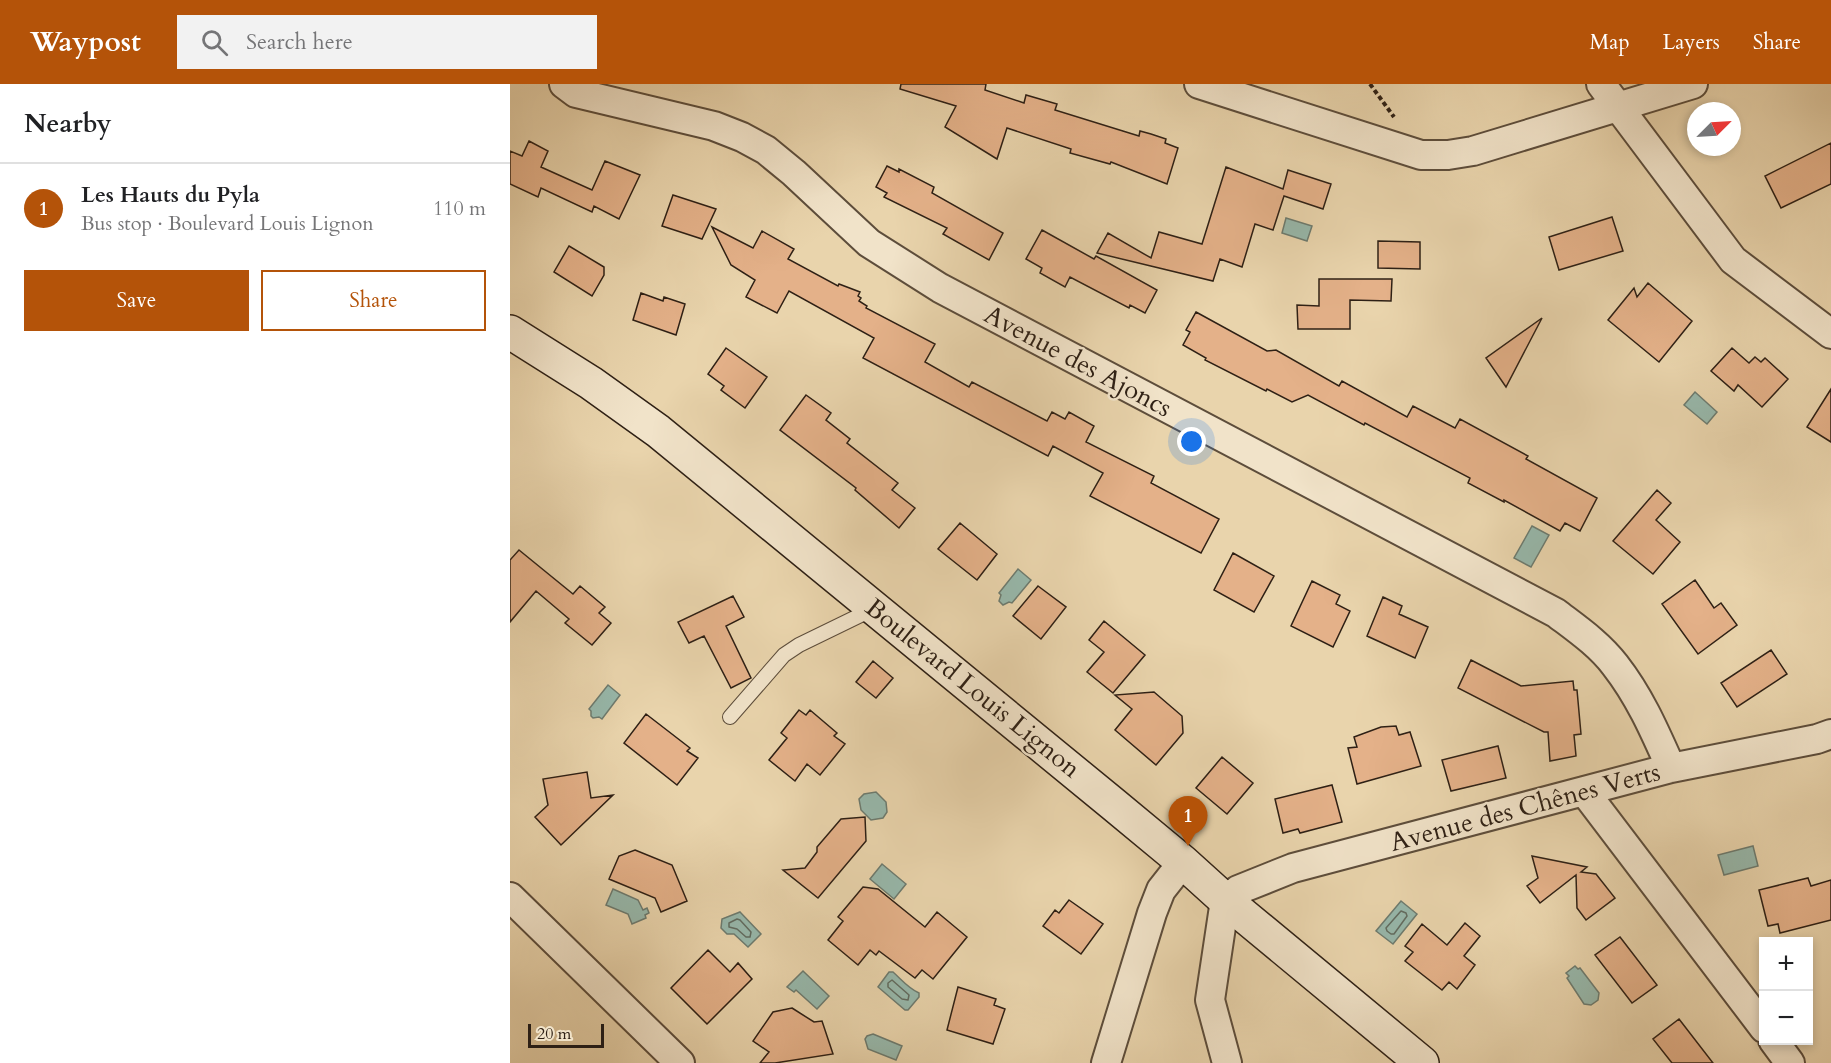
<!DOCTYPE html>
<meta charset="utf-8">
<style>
:root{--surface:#fff;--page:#f2f2f2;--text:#202124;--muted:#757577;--line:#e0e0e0;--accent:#b45309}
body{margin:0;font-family:Cardo,serif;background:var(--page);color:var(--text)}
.controls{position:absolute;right:18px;bottom:18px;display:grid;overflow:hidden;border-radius:0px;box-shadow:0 3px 9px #0003}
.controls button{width:54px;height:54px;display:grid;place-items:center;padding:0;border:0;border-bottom:2px solid var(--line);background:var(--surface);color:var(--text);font:30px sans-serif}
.compass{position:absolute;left:1177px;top:18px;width:54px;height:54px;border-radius:50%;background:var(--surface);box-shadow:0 3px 9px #0003;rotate:66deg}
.scale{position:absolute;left:18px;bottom:15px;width:76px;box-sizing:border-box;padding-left:6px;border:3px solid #2e2015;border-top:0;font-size:16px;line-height:21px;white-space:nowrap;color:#2e2015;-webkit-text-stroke:4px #f1e3c9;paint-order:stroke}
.you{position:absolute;left:682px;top:358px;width:21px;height:21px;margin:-15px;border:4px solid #fff;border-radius:50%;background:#1a73e8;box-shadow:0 0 0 9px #1a73e833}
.badge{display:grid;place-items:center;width:39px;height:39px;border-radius:50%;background:var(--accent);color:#fff;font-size:20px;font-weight:700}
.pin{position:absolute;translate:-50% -50px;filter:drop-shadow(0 2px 3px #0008)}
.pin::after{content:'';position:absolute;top:32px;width:21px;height:18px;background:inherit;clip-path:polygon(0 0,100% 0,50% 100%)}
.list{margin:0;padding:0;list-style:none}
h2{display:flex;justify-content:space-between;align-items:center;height:78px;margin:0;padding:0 24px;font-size:26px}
h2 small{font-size:20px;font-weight:400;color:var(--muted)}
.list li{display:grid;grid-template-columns:39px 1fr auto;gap:18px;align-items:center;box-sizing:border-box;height:90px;padding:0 24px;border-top:2px solid var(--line)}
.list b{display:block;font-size:22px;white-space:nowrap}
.list p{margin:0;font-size:20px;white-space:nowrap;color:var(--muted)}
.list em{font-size:20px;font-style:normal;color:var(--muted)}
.actions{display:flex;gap:12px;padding:18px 24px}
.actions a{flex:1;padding:14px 0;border:2px solid var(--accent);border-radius:0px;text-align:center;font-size:21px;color:var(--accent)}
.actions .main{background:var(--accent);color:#fff}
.icon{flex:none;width:33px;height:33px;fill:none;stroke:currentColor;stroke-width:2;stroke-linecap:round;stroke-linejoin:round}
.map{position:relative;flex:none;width:1321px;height:979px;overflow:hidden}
header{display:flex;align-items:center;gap:36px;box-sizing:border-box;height:84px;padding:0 30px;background:var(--accent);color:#fff}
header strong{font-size:28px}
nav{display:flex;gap:33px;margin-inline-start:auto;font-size:21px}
.search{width:420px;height:54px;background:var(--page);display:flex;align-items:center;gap:15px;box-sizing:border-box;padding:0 21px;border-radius:0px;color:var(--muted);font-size:22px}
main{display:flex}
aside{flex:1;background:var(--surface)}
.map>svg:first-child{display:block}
</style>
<header>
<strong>Waypost</strong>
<div class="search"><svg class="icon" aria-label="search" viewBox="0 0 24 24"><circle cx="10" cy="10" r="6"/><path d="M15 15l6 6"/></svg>Search here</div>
<nav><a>Map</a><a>Layers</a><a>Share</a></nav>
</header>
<main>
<aside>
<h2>Nearby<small></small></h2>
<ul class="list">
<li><span class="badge">1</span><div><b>Les Hauts du Pyla</b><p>Bus stop · Boulevard Louis Lignon</p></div><em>110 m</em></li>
</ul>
<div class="actions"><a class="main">Save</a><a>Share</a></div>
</aside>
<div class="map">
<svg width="1321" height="979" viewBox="0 0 1321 979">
<rect width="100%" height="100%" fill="#e9d4ac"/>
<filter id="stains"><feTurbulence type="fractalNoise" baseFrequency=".00333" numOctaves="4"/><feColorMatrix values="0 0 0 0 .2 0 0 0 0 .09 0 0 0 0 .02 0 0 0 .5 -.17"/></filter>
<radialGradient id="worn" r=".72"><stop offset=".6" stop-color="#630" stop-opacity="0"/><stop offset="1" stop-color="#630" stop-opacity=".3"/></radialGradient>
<!-- water -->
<path fill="#97b8ab" stroke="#6d7b6f" stroke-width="1.5" d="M776,134l26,8 -5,15 -25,-8z
M1185,308l22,20 -10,12 -23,-19z
M1022,442l17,9 -18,32 -17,-9z
M508,485l13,11 -19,23 -3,-1 -6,3 -4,-4 2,-6 -2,-2z
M98,601l12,10 -18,24 -3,-2 -6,1 -2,-2v-5l-2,-2z
M366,708l10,10 1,10 -4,6 -12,2 -10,-10 -2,-11 5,-5z
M1243,762l5,20 -34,9 -6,-20z
M372,780l24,20 -12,15 -24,-20z
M103,805l25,11 5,10 4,-2 2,5 -4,2 1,3 -14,6 -4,-10 -22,-9z
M891,817l16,13 -24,30 -17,-13z
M230,828l21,22 -13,13 -14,-13h-7l-6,-6 1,-9z
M1065,882l3,3 2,-1 19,25 -1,7 -7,5 -7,-1 -17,-26 2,-2 -3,-3z
M293,887l26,25 -12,13 -21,-19 -2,2 -7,-5z
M379,888h4c9,8 15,16 26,21v4l-11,13h-3l-27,-23z
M363,950l29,12 -6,14 -28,-11 -3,-10 2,-3z"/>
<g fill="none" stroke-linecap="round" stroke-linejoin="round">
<!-- shore -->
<path stroke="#626c60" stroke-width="1.5" d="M891,827l5,2 1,3 -13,18h-3l-4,-3 -1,-3z
M227,835l3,1 11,12 -1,5h-4l-9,-8 -8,-2v-4z
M382,896l17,15 -1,5 -6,-1 -14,-12v-4z"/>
</g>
<!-- building -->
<path fill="#e4b189" stroke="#2e2015" stroke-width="1.5" d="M391,0h85l-1,6 39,13 2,-8 31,9 -2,6 84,26 1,-5 11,3 15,5 -1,4 13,5 -11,36 -56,-22 -1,2 -40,-11 1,-4 -64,-21 -10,31 -52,-32 11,-21 -56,-17z
M19,57l19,10 -7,16 51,23 13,-29 35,14 -21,44 -25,-13 -2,6 -51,-24 -3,9 -28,-13v-33l12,5z
M1321,59v41l-50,24 -16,-32z
M377,82l12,6v-3l35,18 -2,6 71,40 -14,27 -46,-26 4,-6 -63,-31 3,-4 -11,-6z
M716,83l57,22 5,-19 43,14 -8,25 -39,-13 -11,34 -18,-6 -13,43 -22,-8 -7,22 -116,-28 11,-20 43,25 8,-26 43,12z
M163,111l43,14 -14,30 -40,-13z
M1102,133l11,34 -64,19 -10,-33z
M202,143l41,21 9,-17 32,18 -6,10 50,27 1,-2 21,8 -2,4 3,2 -2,3 8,5 -1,2 69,36 -10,18 44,25 3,-5 75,39 5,-9 13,7 4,-7 25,14 -8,16 68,34 -3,7 68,36 -18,34 -111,-57 13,-23 -50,-27 -5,10 -185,-98 11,-20 -85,-47 -12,22 -31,-16 9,-17 -24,-15z
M532,146l52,29 2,-3 61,34 -12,23 -15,-8 -1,3 -59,-31 -5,10 -25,-14 2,-5 -16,-9z
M868,157l42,1v27l-42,-1z
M59,162l35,21v8l-12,21 -38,-24z
M809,195h73l-1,22 -41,-1v29h-52l-1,-24 22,1z
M1138,199l44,38 -33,41 -51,-42 26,-32 3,9z
M131,209l22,8 1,-4 21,7 -9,31 -43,-15z
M686,228l71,39 9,-1 63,36 3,-5 65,36 6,-11 42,22 5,-9 68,37 -2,3 71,39 -17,33 -15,-8 -5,8 -56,-31v2l-36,-19 2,-5 -105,-55 -1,2 -56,-30 -16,7 -25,-13 -1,2 -61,-31 1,-2 -23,-13 7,-13 -4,-2z
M1032,234l-36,69 -20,-29z
M216,264l41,29 -22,31 -24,-18 3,-4 -16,-12z
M1222,264l17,15 6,-6 6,5 4,-4 23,21 -26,28 -24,-22 -4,6 -23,-20z
M1321,305v53l-24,-15z
M296,311l25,18 -5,7 24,19 -3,4 51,40 -6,7 23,18 -16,20 -44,-38 1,-2 -76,-58z
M1147,406l14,13 -15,17 24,22 -27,32 -40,-33z
M450,439l37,31 -20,26 -39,-31z
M9,466l54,44 7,-8 25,21 -6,6 12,10 -19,22 -27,-22 4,-4 -33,-28 -26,31v-62z
M723,469l41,23 -20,36 -40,-22z
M1185,496l19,28 7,-5 16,22 -39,29 -36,-50z
M802,497l28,14 -4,9 14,7 -17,36 -42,-21z
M528,502l28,21 -25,32 -28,-23z
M223,512l11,21 -18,9 25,52 -20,10 -27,-52 -15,7 -11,-21z
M873,513l19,9 -3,8 29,13 -13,31 -48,-22z
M594,537l41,34 -32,38 -26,-21 17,-20 -15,-12z
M1261,566l16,24 -50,33 -16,-24z
M961,576l50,26 52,-5 1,9h3l4,44 -7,1 2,21 -26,5 -2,-29h-4l-86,-44z
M363,577l20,17 -17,20 -20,-16z
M644,608l28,24 1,17 -27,32 -41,-35 17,-21 -17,-14z
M289,626l7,5 4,-5 27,23 -3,3 11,8 -25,31 -13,-11 -12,17 -26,-21 18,-22 -6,-5z
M136,630l44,34 -3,3 11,7 -21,27 -53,-42z
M886,642l3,9 11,-3 11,34 -64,18 -9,-36 9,-1 -3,-10 27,-10z
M988,662l8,32 -55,13 -9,-31z
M712,673l31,26 -26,31 -31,-26z
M77,688l4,26 22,-3 -52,50 -26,-28 13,-12 -5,-26z
M822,701l10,37 -42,11 -2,-4 -15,4 -8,-34z
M355,733l1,24 -48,57 -35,-28 22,-2 12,-16v-5l24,-28z
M125,766l37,15 15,36 -26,11 -6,-14 -46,-19 10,-23z
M1022,772l55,11 -6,5 15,2 19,24 -29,22 -9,-12 -1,-33 -36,28 -13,-17 11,-8z
M1298,794l3,8 20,-6v40l-51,13 -2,-9 -10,2 -9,-36z
M353,803l15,2 47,38 12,-15 30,25 -34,42 -11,-9 -7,8 -36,-27 -3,4 -6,-5 -12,15 -30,-25 15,-19 -5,-4z
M559,816l34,24 -22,30 -38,-28 12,-16 4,3z
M955,839l15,13 -16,20 11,9 -18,24 -8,-7 -7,8 -37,-29 8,-9 -8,-6 17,-22 25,21z
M1110,853l37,48 -25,18 -37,-48z
M198,866l22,22 8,-9 14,16 -45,45 -36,-36z
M448,903l38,12 -2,6 11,4 -12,35 -46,-14z
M282,924l22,14 8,-1 11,33 -58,9h-15l9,-11 -16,-11 20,-29z
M1169,935l34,44h-41l-19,-24z"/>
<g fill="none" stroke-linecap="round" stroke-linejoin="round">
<!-- lane casing -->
<g stroke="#5d4d3b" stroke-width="16">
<path id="lane" d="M220,633l54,-62 15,-10 74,-36"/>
</g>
<!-- street casing -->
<g stroke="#5d4d3b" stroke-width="32">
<path id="street" d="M54,0l12,9 138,33 28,11 24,13 28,23 75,70 71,45 616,325c21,16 43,31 59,52 25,32 40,67 56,103
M689,0l222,71h27l25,-4 220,-67
M1091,0l132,176 98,74
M1074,707l180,237
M0,813l170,166
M1263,956l17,23
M596,979l46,-150 9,-23 22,-28
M717,979l-17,-63 15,-100 13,-10 55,-22 378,-100 146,-29 14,-5"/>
</g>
<!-- secondary casing -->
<g stroke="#2e2015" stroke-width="36">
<path id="secondary" d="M0,248l81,51 67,48 455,373 70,58 42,38 197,163"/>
</g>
<!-- path -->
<path stroke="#2e2015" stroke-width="4" stroke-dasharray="4.5 3" stroke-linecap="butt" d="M860,0l24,33"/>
<!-- lane -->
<use href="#lane" stroke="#f1e3c9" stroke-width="14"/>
<!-- street -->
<use href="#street" stroke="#f1e3c9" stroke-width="28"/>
<!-- secondary -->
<use href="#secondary" stroke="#f1e3c9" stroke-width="33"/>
</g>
<g text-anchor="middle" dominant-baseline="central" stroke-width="5" stroke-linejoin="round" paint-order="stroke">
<!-- street labels -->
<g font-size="26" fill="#2e2015" stroke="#f1e3c9">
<text transform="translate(568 277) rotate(28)">Avenue des Ajoncs</text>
<text transform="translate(463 604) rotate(39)">Boulevard Louis Lignon</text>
<text transform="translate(1015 723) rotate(-15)">Avenue des Chênes Verts</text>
</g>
</g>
<rect width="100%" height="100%" filter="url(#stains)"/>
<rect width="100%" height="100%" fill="url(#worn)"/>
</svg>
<div class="controls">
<button>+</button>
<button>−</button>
</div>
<svg class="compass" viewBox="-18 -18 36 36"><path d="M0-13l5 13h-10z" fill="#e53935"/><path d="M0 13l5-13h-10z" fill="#757577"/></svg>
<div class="scale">20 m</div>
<div class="you"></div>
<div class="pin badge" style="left:678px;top:762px">1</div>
</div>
</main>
